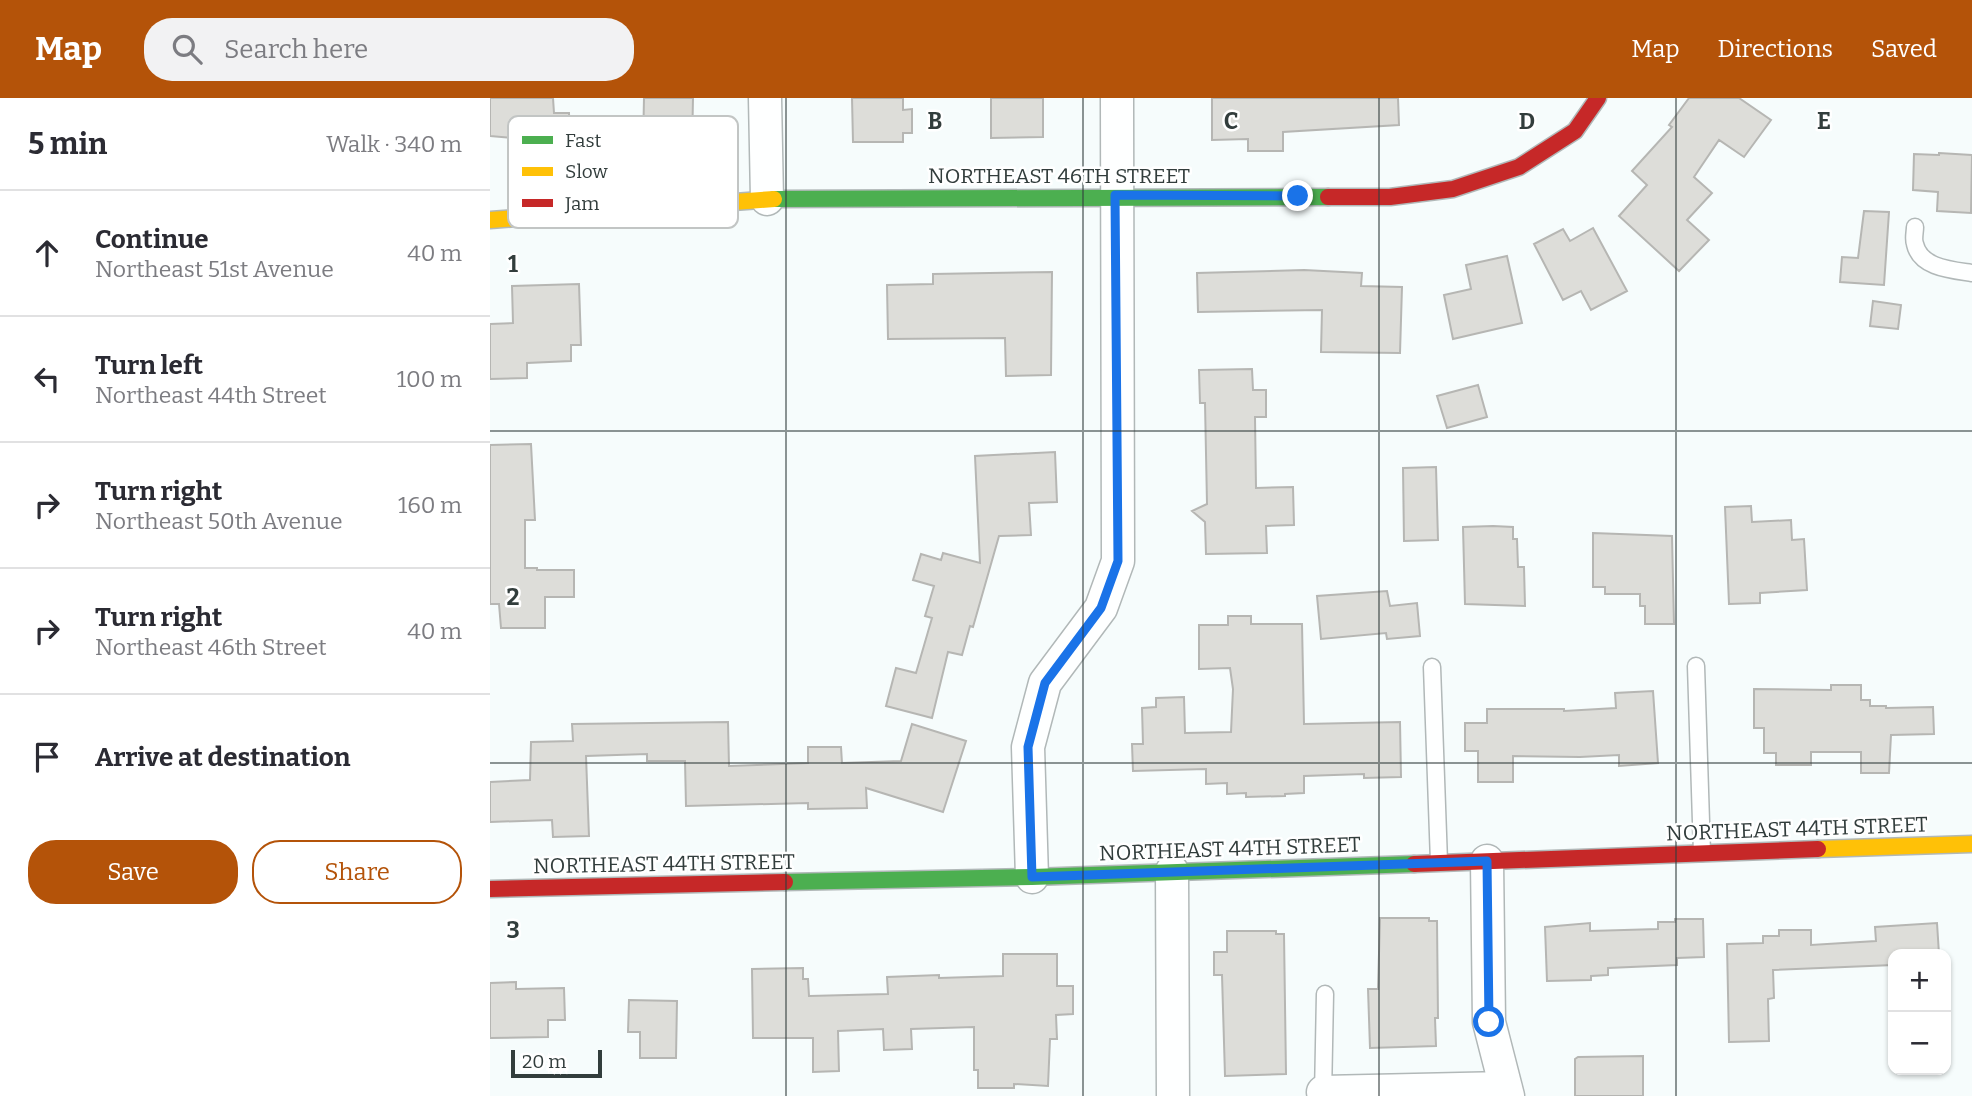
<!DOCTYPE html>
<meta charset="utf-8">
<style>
:root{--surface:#fff;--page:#f2f2f3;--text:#2b2b33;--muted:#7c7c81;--line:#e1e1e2;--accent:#b45309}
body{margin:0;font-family:Bitter,serif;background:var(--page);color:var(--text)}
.controls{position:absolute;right:21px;bottom:21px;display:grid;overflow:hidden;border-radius:14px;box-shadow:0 2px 5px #0004}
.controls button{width:63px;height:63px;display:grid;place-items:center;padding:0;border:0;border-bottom:2px solid var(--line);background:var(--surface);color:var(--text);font:35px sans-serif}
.scale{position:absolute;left:21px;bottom:18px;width:91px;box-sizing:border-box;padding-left:7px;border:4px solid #323d3c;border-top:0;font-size:19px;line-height:24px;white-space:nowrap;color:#323d3c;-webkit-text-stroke:5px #fff;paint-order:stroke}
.stop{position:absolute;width:21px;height:21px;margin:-16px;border:5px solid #1a73e8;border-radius:50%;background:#fff}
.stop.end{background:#1a73e8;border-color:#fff;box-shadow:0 2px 7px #0008}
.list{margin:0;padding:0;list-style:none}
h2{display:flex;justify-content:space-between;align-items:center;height:91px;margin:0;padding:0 28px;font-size:30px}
h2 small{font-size:23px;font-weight:400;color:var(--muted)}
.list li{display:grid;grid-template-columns:46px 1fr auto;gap:21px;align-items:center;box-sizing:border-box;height:126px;padding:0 28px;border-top:2px solid var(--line)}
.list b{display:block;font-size:26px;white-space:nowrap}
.list p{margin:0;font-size:23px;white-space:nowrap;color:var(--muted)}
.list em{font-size:23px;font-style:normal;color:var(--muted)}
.actions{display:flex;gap:14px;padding:21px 28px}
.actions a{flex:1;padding:16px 0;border:2px solid var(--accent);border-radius:28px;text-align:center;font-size:24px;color:var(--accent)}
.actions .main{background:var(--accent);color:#fff}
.icon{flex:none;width:38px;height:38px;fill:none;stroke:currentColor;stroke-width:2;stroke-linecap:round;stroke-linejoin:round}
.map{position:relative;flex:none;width:1482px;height:998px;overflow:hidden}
header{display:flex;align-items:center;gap:42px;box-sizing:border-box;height:98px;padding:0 35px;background:var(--accent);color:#fff}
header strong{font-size:33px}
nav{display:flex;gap:38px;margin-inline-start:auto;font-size:24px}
.search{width:490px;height:63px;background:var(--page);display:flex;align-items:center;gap:18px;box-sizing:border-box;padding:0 24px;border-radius:28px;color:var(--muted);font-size:26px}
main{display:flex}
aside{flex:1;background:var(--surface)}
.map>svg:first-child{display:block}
</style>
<header>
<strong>Map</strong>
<div class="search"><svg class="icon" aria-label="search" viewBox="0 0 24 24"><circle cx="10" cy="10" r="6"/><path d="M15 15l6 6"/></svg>Search here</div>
<nav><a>Map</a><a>Directions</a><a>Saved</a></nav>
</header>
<main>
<aside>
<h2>5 min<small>Walk · 340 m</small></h2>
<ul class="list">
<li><svg class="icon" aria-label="ahead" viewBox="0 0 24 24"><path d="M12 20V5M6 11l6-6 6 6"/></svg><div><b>Continue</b><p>Northeast 51st Avenue</p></div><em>40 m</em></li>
<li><svg class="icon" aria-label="left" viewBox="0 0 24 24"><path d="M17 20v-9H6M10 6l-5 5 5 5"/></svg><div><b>Turn left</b><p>Northeast 44th Street</p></div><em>100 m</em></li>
<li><svg class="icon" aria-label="right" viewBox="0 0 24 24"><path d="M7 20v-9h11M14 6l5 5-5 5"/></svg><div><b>Turn right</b><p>Northeast 50th Avenue</p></div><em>160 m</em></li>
<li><svg class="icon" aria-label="right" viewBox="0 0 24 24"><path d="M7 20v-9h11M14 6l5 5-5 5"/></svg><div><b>Turn right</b><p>Northeast 46th Street</p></div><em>40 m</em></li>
<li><svg class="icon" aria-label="arrive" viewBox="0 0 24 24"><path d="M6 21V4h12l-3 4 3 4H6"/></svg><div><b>Arrive at destination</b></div></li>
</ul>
<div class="actions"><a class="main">Save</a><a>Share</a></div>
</aside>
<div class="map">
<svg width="1482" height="998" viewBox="0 0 1482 998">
<rect width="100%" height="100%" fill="#f6fcfc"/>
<!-- building -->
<path fill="#ddddd9" stroke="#b6b6b3" stroke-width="2" d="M0,0h63l1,15h15l1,32 -46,4v-10l-34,-3z
M154,0h49l-1,49 -25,3 -24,-4z
M362,0h51v12l9,-1v24h-9v9h-50z
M501,0h52v39l-52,1z
M722,0h186l1,27 -116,7v19h-35v-12l-36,1z
M1199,0h50l32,22 -27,37 -25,-17 -25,37 18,16 -25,27 22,20 -30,31 -60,-55 28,-31 -15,-14 40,-44 -3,-2z
M1449,55l33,2 -1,58 -34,-2 1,-19 -25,-2 1,-36 25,1z
M1374,113l25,1 -5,73 -44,-3 2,-25 16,1z
M1103,130l34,63 -36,19 -10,-19 -18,9 -29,-56 29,-15 7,12z
M1017,158l15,67 -69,16 -9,-44 27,-6 -5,-24z
M814,172l58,3 -1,13 41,1 -2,66 -79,-1 1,-42 -124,2 -1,-39z
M562,174l-1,103 -45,1 -1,-38 -117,1 -1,-54 46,-1v-10z
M89,186l2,61h-10v16l-44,2v15l-37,1v-55l23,-1 -1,-37z
M1383,203l28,4 -3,24 -28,-3z
M762,271l1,21h13v27h-11l1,71 37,-1 1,38 -28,1 1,27 -61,1 -1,-32 -13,-11 15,-7 -2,-101h-5l-1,-33z
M988,287l9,32 -40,11 -10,-32z
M41,346l4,76h-10v48h12v2h37v27h-29v31h-44l-2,-24h-9v-159z
M565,354l2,50 -28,1 2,32 -32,1 -26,91 -3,-1 -8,29 -14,-3 -16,66 -46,-12 10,-38 20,5 16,-55 -7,-2 9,-30 -21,-6 8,-26 20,6 2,-7 37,10 -5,-107z
M946,369l2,73 -34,1 -1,-73z
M1261,408l1,16 39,-2 1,20 12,-1 3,51 -47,3v10l-31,1 -4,-97z
M1003,428l20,1v12h4l1,28h6l1,39 -60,-2 -2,-77z
M1103,435l79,3 2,88h-29v-18h-5v-12h-35v-7h-12z
M897,493l3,15 27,-3 3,33 -33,3 -1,-6 -65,6 -4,-43z
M738,518h23v8h51l2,100 96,-2 1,55 -37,1v-4l-60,2v17l-19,1v2l-39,1v-4l-19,1v-11l-21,1v-15l-73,2 -1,-27h11l-1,-36 14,-1v-9l28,-1 1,36 46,-1 2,-43 -3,-21 -31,1v-44h29z
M1341,587h30v15h9v6h16v2l47,-1 1,27 -43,1 -2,38h-28v-21h-50v13h-35v-12h-12v-25h-10v-39l77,1z
M1163,593l5,72 -39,3v-11l-39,2 -67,-1v26h-35v-31h-13v-28h22v-14h77v2l52,-3 -1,-15z
M238,624l1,44 79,-3v-16h33l1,16 59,-2 11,-37 54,17 -23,71 -77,-24 1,20 -59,1v-6l-122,3 -1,-45h-38v-7l-61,2 3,80 -36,1 -1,-17 -62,2v-40l40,-2 1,-38 42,-1 -1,-17z
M890,820h49v3h8l1,97h-3l1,28 -66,2 -2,-59h10z
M1185,821h28l1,38 -27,1v7l-69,3v7l-17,1v4l-44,1 -2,-54 45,-4v8l68,-2v-7h17z
M1447,825l2,31h-46v11l-120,5 1,28 -6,1 1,42 -40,1 -2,-98 36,-1v-7h16v-6h32v15l65,-4 -1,-14z
M737,833h49v3h8l2,140 -61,2 -3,-101h-8v-23h13z
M513,856h54v32h16v28l-17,1 1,24h-7l-2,47 -34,-2v4h-36v-18h-4v-43l-63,2 1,20 -28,1 -1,-21 -45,2 1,40 -26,1v-34h-60l-1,-69 51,-1v11h5l1,17 79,-2 -1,-17 52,-2v3l64,-2z
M26,884v7l48,-1 1,32h-17v17l-58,1v-55z
M139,902l48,1 -1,57h-36v-26h-12z
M1153,958v40h-68v-37l3,-2z"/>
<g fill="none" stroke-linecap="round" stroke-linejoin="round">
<!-- lane casing -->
<g stroke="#b1b8b8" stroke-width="19">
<path id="lane" d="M1425,129c0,5 -2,12 0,17 5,24 37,26 57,29
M1206,568l6,187
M942,569l7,195
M833,998l2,-102"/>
</g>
<!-- street casing -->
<g stroke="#b1b8b8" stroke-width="35">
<path id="street" d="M275,0l2,101
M997,763l2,161 19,74
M682,773l1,225
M542,779l-4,-130 17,-64 56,-75 17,-47 -1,-463
M833,994l183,-4"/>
</g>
<!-- fast casing -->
<g stroke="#b1b8b8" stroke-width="19">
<path id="fast" d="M284,101l554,-2
M295,784l247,-5 382,-13"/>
</g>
<!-- slow casing -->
<g stroke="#b1b8b8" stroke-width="19">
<path id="slow" d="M0,122l284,-21
M1328,751l154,-5"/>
</g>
<!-- jam casing -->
<g stroke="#b1b8b8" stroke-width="19">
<path id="jam" d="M838,99h62l63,-8 66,-22 56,-36 23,-33
M924,766l404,-15
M0,791l295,-7"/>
</g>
<!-- lane -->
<use href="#lane" stroke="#feffff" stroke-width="16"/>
<!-- street -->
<use href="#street" stroke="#feffff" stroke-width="32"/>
<!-- fast -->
<use href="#fast" stroke="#4caf50" stroke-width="16"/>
<!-- slow -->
<use href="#slow" stroke="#ffc107" stroke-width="16"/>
<!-- jam -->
<use href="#jam" stroke="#c62828" stroke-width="16"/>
</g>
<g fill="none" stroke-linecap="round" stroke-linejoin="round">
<!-- route -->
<path stroke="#1a73e8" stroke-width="9" d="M808,98l-183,-1 3,366 -17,47 -56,75 -17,64 4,130 455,-16 2,161"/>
</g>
<!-- grid -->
<path fill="none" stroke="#323d3c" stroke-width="2" stroke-opacity="0.55" d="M296,0v998M593,0v998M889,0v998M1186,0v998M0,333h1482M0,665h1482"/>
<g text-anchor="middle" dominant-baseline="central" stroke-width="5" stroke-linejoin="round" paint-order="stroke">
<!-- street labels -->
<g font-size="21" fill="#323d3c" stroke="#fff">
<text x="569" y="78">NORTHEAST 46TH STREET</text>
<text transform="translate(1307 731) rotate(-2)">NORTHEAST 44TH STREET</text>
<text transform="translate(740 751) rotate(-2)">NORTHEAST 44TH STREET</text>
<text transform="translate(174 766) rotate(-1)">NORTHEAST 44TH STREET</text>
</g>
</g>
<!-- legend -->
<rect x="18" y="18" width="230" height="112" rx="10" fill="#fff" stroke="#c2c5c4" stroke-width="2"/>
<rect x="32" y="38" width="31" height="8" fill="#4caf50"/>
<rect x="32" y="69" width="31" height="9" fill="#ffc107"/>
<rect x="32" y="101" width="31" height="8" fill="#c62828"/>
<g font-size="19" fill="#323d3c">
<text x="75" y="49">Fast</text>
<text x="75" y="80">Slow</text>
<text x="75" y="112">Jam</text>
</g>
<g font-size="23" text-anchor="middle" font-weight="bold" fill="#323d3c" stroke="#fff" stroke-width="5" stroke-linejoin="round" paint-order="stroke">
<text x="445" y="31">B</text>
<text x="741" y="31">C</text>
<text x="1037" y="31">D</text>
<text x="1334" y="31">E</text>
<text x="23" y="174">1</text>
<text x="23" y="507">2</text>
<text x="23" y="840">3</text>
</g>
</svg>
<div class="controls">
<button>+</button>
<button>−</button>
</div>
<div class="scale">20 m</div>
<div class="stop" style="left:999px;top:924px"></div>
<div class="stop end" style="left:808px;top:98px"></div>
</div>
</main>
